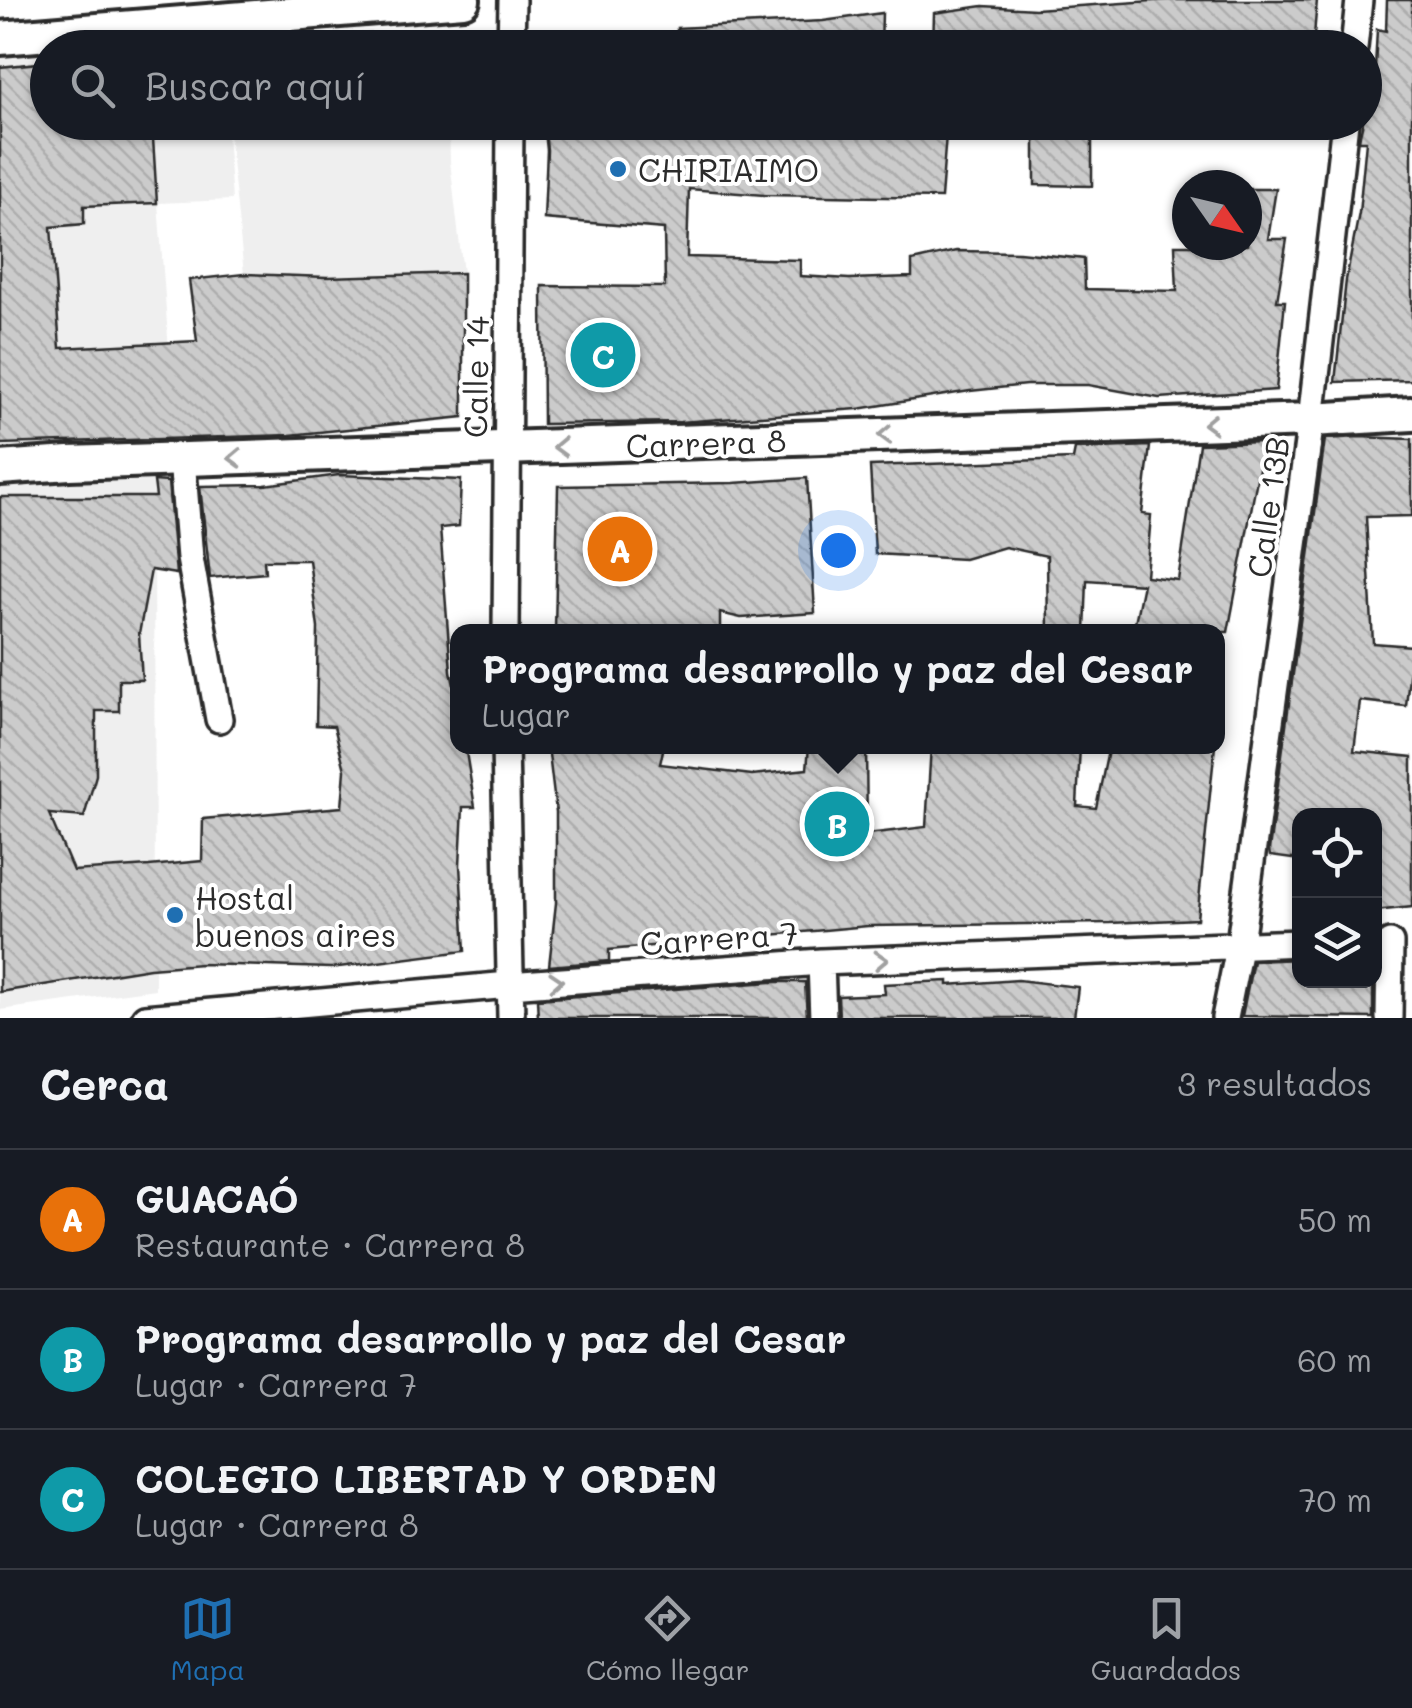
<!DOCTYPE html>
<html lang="es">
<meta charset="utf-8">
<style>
:root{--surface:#171b24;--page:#20242c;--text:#f1f3f6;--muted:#9ea1a6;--line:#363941;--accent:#1f6fb2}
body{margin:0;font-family:Mali,sans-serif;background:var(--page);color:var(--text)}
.controls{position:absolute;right:30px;bottom:30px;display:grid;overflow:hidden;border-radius:20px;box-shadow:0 2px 8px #0004}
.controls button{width:90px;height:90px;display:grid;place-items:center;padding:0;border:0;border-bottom:2px solid var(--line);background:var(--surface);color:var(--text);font:50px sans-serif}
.compass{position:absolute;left:1172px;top:170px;width:90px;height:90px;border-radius:50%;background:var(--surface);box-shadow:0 2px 8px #0004;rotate:124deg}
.you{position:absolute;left:838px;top:550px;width:35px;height:35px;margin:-25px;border:8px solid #fff;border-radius:50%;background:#1a73e8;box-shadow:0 0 0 15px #1a73e833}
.badge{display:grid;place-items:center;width:65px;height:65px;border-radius:50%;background:var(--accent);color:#fff;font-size:32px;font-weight:700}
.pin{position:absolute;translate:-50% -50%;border:5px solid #fff;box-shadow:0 2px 10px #0006}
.popup{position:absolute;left:450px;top:624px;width:775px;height:130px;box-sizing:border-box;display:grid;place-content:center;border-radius:20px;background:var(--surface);filter:drop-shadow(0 2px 8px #0005);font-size:32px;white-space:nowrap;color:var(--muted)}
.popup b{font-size:38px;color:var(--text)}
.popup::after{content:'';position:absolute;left:50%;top:100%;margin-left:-20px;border:20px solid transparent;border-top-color:var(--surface)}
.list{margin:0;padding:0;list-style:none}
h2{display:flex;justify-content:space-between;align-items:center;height:130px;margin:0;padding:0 40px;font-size:42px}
h2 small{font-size:32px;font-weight:400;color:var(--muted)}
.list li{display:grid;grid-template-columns:65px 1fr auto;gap:30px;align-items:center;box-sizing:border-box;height:140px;padding:0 40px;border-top:2px solid var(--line)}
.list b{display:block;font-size:38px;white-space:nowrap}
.list p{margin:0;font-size:32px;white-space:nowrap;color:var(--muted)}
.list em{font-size:32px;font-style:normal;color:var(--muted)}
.icon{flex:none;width:55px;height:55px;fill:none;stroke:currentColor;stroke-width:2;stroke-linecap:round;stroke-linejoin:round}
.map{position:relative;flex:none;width:1412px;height:1018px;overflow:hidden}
.search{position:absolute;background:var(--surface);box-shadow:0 2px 8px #0004;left:30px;right:30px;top:30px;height:110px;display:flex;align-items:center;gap:25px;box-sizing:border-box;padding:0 35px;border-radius:55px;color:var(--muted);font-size:38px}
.sheet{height:550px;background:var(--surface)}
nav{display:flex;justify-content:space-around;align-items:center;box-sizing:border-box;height:140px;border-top:2px solid var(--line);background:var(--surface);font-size:28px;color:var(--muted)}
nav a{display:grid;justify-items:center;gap:5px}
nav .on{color:var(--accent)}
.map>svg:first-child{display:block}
</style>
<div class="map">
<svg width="1412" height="1018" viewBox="0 0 1412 1018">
<defs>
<pattern id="building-back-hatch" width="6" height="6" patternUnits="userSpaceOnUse" patternTransform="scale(2.5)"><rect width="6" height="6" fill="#cbcbcb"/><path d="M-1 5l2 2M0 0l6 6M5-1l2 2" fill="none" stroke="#aeaeae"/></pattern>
</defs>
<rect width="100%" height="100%" fill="#fff"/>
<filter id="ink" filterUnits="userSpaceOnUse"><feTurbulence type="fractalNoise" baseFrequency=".01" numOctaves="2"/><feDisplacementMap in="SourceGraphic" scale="20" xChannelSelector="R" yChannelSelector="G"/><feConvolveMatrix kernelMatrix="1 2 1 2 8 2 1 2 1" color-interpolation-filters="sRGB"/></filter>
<g filter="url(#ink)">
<!-- built -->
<path fill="#efefef" d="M374,31l75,7v9h-301z
M47,48l1,74 178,1 6,77 -74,3 18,242 -176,5v-396z
M228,123h221l1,38 13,112 -136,4 -83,-3z
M154,481l1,508 -155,21v-526z"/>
<!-- building -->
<path fill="url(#building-back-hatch)" stroke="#2b2b2b" stroke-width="2.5" d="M1167,0h150l-4,48h-380l1,-35 49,-7 52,3z
M1387,0h25v380l-77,2 11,-102 13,-67 7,-72h-7l1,-6 15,-66 2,-40 9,2z
M882,13l-1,35h-204v-20l146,-7z
M48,62v60h104l5,81 -73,3v18l-33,3 9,121 137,-7 -8,-61 55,-6 83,3 136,-4v144l-173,18 -290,9v-377z
M544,122h403l-6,76 -177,-3 -75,-6 -2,68 113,3v16l49,3 63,-2v-16l44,-10 63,1 65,7 1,30 92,2 -2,-46h72v-56h29l-8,50h19l-10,62h8l-9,89 -117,8 -71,-13h-62l-56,6 -112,18 -178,13 -137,2 -1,-138 123,1 -1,-58 -120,-10 3,-69z
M1035,122h57v64l-57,-1z
M1358,437l54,2v77l-46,1 7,126 39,3 -6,60 -46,-5 -6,50 58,6v150l-38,4v-95h-74v44l-30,-4 -1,-6 56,-411z
M1264,442l-36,190h-95l10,-48 -56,-4 -2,52h-37l-1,-76 -42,-9 -41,12 -89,-5 -5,-88 203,-7 2,-10 75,-3 -8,68 9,1 -5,61 32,4 21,-136z
M339,475l122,5 -2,46 -19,2 11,143 6,29v46h8l10,61h-12l-3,58 5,86 -134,17 -130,-4 -51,4 -150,24v-495h156l-2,-16 14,1 8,92 -25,-4 -12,64 3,46h-23v31h-23v64l-12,42 -35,-3 24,57 76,-5 53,-5 1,-42 139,-12 3,-37 -11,-44 -18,-1 2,-97 -9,-68h-45l1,13 -55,5 -10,-92 65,-1z
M807,478l8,135 -74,5 -21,-5v19h-165l3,-146 175,-3z
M548,746h116l-4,18 92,11 55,-6 2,-23h57l1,88 59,-7 5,-81h149l-3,60 19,2 13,-62h106l-18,173 -87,4 -242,3 -259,24v11l-60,5 7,-63v-91z
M1300,959v21h73v38l-131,-2 11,-55z
M1018,980l60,7 -4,31h-235l-1,-22 47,-2 -1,-10 64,-3v4z
M771,982h34l2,36h-269l-1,-19z"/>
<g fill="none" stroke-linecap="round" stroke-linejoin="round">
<!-- minor casing -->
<g stroke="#2b2b2b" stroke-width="32">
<path id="minor" d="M511,48l1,-48
M1354,48l5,-48
M182,459l8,99 29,161
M506,632l4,-510
M505,746l6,272
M821,962l2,56
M145,1018l364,-33 312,-23 479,-19
M1225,1018l15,-75 71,-523 34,-298
M1389,1018l1,-75"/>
</g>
<!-- tertiary casing -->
<g stroke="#2b2b2b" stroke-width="40">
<path id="tertiary" d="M0,38l463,-38
M0,468l69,-5 1242,-43 101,-6"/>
</g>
<!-- minor -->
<use href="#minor" stroke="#fff" stroke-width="25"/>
<!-- tertiary -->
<use href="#tertiary" stroke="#fff" stroke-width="32"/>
</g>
<!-- one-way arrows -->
<defs><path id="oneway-chevron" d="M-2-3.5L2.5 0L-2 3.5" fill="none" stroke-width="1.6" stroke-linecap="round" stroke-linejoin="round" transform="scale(2.5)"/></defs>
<g stroke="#a0a0a0">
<use href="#oneway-chevron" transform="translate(1210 424) rotate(178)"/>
<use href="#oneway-chevron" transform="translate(885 435) rotate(178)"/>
<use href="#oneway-chevron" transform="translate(560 447) rotate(178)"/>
<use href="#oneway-chevron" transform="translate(235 458) rotate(178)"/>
<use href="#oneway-chevron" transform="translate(881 960) rotate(-3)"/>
<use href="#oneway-chevron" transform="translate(556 981) rotate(-4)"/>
</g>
</g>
<!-- markers -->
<g fill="#1f6fb2" stroke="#fff" stroke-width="4">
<circle cx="618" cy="169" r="10"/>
<circle cx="175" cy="915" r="10"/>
</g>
<g text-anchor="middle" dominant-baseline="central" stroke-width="8" stroke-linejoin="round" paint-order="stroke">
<!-- poi labels -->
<g font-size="32" fill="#2b2b2b" stroke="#fff" text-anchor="start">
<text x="638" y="169">CHIRIAIMO</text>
<text x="195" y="897">Hostal<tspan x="195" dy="37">buenos aires</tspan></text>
</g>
<!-- street labels -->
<g font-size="32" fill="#2b2b2b" stroke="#fff">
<text transform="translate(475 377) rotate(-89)">Calle 14</text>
<text transform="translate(706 442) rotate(-2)">Carrera 8</text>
<text transform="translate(1267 507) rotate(-82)">Calle 13B</text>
<text transform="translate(719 937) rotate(-4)">Carrera 7</text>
</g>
</g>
</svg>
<div class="controls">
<button><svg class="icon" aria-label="locate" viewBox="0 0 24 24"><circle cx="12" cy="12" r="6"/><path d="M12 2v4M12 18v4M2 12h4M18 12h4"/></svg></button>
<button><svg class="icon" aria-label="layers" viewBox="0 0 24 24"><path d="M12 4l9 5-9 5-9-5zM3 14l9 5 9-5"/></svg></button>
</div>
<svg class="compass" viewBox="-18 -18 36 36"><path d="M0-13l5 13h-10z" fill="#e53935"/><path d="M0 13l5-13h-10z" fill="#9ea1a6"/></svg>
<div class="you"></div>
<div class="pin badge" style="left:620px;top:549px;background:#e8710a">A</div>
<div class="pin badge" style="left:837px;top:824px;background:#0f9aa8">B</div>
<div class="popup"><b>Programa desarrollo y paz del Cesar</b>Lugar</div>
<div class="pin badge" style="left:603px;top:355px;background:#0f9aa8">C</div>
<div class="search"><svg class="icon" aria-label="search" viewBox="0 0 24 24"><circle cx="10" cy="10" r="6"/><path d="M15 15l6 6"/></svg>Buscar aquí</div>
</div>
<section class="sheet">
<h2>Cerca<small>3 resultados</small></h2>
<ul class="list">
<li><span class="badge" style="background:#e8710a">A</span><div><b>GUACAÓ</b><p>Restaurante · Carrera 8</p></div><em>50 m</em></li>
<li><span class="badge" style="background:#0f9aa8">B</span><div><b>Programa desarrollo y paz del Cesar</b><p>Lugar · Carrera 7</p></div><em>60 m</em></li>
<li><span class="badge" style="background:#0f9aa8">C</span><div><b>COLEGIO LIBERTAD Y ORDEN</b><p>Lugar · Carrera 8</p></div><em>70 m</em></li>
</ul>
</section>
<nav>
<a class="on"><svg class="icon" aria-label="map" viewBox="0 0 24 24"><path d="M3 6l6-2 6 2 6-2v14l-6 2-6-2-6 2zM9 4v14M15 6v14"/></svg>Mapa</a>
<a><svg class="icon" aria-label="directions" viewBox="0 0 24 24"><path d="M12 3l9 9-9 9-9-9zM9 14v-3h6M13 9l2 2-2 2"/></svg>Cómo llegar</a>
<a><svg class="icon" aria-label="saved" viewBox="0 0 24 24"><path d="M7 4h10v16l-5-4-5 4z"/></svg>Guardados</a>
</nav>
